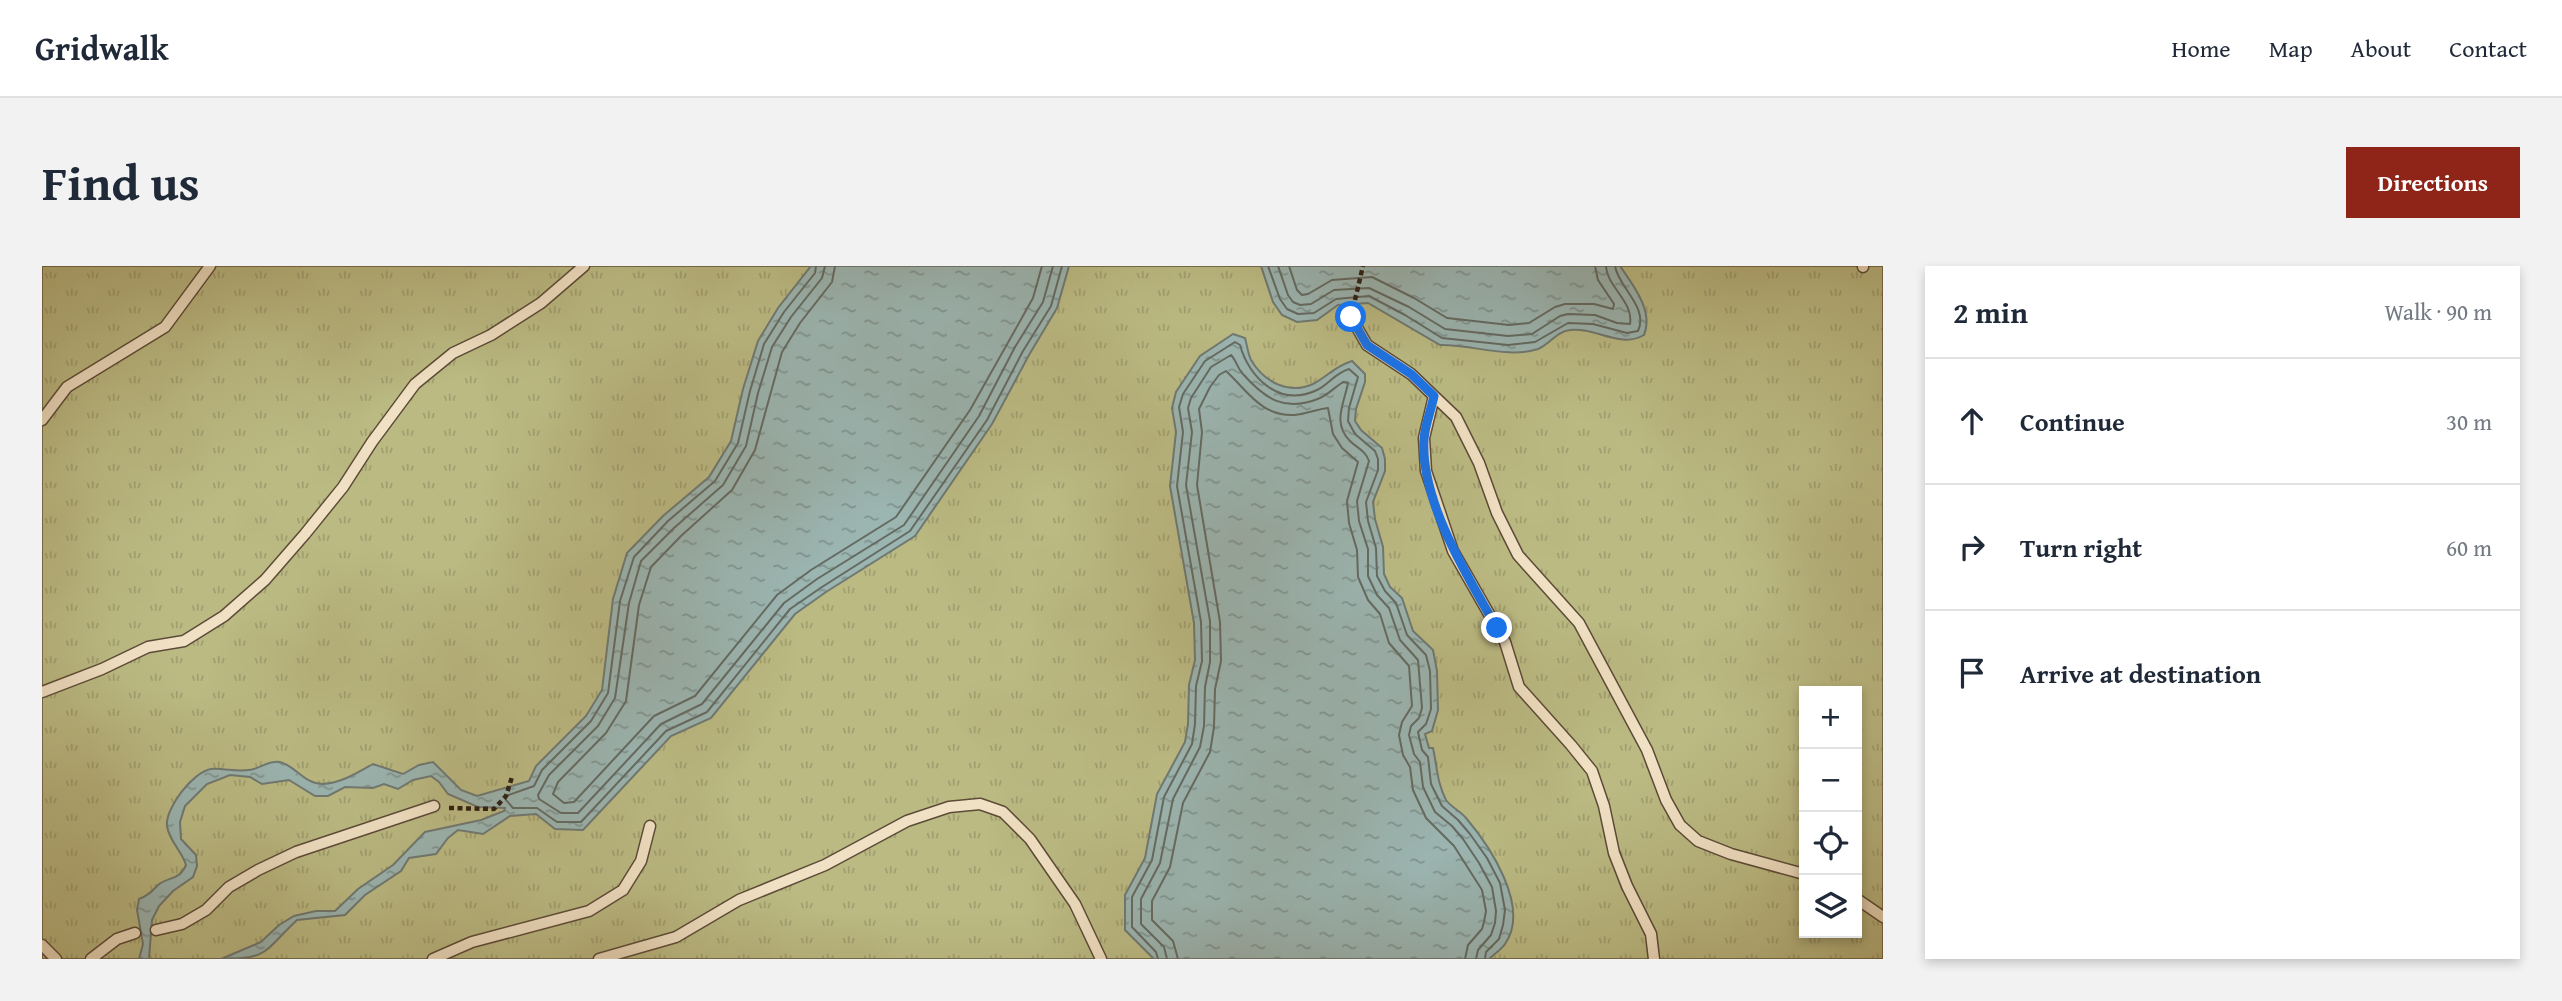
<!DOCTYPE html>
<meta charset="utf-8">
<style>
:root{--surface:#fff;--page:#f2f2f3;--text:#1f2937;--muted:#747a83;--line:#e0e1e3;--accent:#8f2418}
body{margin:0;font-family:"Gentium Book Plus",serif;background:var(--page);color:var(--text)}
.controls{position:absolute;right:21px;bottom:21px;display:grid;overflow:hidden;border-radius:0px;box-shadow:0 4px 10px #0003}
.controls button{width:63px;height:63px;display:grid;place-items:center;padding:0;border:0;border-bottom:2px solid var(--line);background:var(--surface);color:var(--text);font:35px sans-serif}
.stop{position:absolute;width:21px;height:21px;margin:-16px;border:5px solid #1a73e8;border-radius:50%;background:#fff}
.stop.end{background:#1a73e8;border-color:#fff;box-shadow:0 2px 7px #0008}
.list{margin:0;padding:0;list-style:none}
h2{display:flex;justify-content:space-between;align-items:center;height:91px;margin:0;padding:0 28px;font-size:30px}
h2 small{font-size:23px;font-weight:400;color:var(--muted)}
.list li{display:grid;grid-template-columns:46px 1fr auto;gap:21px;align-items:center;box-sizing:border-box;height:126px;padding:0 28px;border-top:2px solid var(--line)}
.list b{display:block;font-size:26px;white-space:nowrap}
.list em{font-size:23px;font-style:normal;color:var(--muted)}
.icon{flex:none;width:38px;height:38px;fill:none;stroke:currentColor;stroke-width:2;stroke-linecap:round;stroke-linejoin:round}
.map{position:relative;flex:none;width:1841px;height:693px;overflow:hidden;border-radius:0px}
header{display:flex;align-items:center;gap:42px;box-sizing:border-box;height:98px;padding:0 35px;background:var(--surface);border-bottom:2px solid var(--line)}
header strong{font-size:33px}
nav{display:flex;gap:38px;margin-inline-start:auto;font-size:24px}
.intro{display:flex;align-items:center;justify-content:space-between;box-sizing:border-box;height:168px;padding:0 42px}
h1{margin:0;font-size:49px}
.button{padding:18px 32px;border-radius:0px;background:var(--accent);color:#fff;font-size:24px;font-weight:700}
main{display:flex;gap:42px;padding:0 42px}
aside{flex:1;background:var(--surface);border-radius:0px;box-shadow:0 4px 10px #0003}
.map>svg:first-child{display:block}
</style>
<header>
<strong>Gridwalk</strong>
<nav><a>Home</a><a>Map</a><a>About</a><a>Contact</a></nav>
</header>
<div class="intro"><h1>Find us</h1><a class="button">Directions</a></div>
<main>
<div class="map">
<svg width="1841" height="693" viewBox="0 0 1841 693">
<defs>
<pattern id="grass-tufts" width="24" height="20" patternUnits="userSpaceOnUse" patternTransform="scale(1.75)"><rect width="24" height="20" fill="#bbba83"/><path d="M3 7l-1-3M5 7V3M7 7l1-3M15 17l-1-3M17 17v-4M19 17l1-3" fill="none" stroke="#a19f70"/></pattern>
<pattern id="water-ripples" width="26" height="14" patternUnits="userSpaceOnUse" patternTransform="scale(1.75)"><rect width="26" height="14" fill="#9bb5b1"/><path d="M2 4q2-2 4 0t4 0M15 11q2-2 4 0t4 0" fill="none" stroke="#7f938f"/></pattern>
</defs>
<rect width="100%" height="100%" fill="#ead1a5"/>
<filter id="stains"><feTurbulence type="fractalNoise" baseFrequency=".00286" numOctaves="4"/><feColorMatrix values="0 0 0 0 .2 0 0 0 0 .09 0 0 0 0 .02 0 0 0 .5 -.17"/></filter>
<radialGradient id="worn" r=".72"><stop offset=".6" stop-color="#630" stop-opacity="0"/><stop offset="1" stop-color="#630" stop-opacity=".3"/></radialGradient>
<!-- grass -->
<path fill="url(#grass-tufts)" stroke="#746c4c" stroke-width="2" fill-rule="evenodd" d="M0,0h1841v693h-1841zM1762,425h53v242h-53z"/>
<!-- water -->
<path fill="url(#water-ripples)" stroke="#6f7972" stroke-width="2" d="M769,0h258l-12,42 -28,47 -37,69 -77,112 -89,56 -31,22 -84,104 -40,18 -88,94 -28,-1 -19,-15 -26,2 -27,18 -25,-4 -10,8 -12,16 -27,4 -8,13 -36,24 -20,20 -48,5c-33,31 -28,39 -76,39l40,-17 18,-17 15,-9 22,-5h19l23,-22 35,-24 32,-33 56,-12 23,-9 1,-3 -27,-1 -30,-13 -9,-12 -8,-6 -18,4 -15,9 -14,-5 -11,4 -28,-1 -17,9h-13l-26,-16 -27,4 -12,-7 -20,-2 -23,9 -22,22 -5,16 1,17 15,16 1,11 -4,11 -20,14 -14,15 -7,14 -3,39h-10l4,-15 -6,-34 2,-11c9,-3 13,-8 19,-14 11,-9 21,-4 28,-20 -4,-14 -17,-24 -19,-39 -2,-18 26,-54 44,-57 12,-1 26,3 38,1 11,-1 19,-10 31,-8 16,4 24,22 43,22 18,-1 34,-11 50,-20l30,10 16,-9 14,-3 28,28 16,6 52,-15 7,-15 50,-50 16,-26 11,-91 14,-46 36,-37 46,-39 22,-36 12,-52 15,-48 20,-33z
M1219,0h359c13,19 34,45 24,69 -24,14 -48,-8 -74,-5 -13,1 -21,15 -32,19 -31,10 -67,-5 -98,-4l-72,-42 -30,2 -21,15 -20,2 -15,-7 -9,-13z
M1191,68l12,4c2,7 3,16 6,22 13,22 38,35 62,24 14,-7 22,-18 39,-23l13,13v8l-9,27 -1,12 6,9 21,18 3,11v12l-12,31 2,17 8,28 1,27 6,13 12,11 11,33 20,19 4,21 1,39 -6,21 -7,3 4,14h4c4,18 4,35 13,52 5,7 14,11 20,18 23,27 65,89 39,126 -4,6 -11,10 -16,15h-335l-29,-29v-35l20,-37 12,-64 28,-52 3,-18 1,-39 6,-25 -1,-37 -24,-137 6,-54 -4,-24 4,-16 24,-36z"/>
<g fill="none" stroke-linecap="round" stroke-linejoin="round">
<!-- shore -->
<path stroke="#646a62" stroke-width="2" d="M774,0l-1,7 -31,39 -20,32 -14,47 -12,52 -23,38 -47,40 -34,36 -14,44 -12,92 -17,28 -49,49 -8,16 -28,10v4l7,8h24l20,14h24l85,-91 41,-19 83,-103 32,-22 88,-56 77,-111 36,-69 28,-45 11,-40
M783,0l-3,12 -31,39 -19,30 -14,46 -12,53 -23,39 -49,43 -33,33 -12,42 -14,95 -17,28 -49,49 -11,20 1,4 22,14h17l83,-89 41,-20 82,-101 33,-24 87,-54 75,-109 36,-69 28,-45 10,-36
M793,0l-3,16 -32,41 -18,29 -27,98 -23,40 -51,46 -30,31 -12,38 -13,96 -20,32 -48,49 -5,12 11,9 10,-1 80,-86 41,-20 82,-101 34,-25 85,-53 74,-107 63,-112 9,-32
M1226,0l12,33 7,10 11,5 16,-1 22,-14 33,-3 36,19 37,23 66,7 27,-3 33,-19 25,1 34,9 11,-2c11,-24 -20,-44 -23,-65
M1236,0l10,29 5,7 7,3 11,-1 23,-14 35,-2 40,19 36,22 63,7 24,-2 28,-18 8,-2 27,1 22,8 13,1c4,-22 -23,-37 -24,-58
M1247,0l8,24 5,5 6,-1 24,-14 40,-3 42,21 33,20 62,7 20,-2 26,-16 10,-3h29l19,5 1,-5 -16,-24 -3,-14
M1116,693l-2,-7 -24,-25v-30l20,-37 12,-63 28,-53 3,-20 1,-38 6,-25 -1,-39 -24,-136 6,-54 -4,-25 4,-13 22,-33 30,-19 5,3c9,33 40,63 77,45 11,-5 18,-17 32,-21l9,8 -9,31 -1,13 7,13 20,17 3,8v11l-12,32 2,19 8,27 1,28 8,15 11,12 11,32 19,20 4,16 1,38 -5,15 -8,8 4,18 6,7 3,27 11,22 16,14 12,14 17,24 13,25 5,27 -2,15 -4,14 -13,13 -1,7
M1125,693l-3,-12 -23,-23v-25l19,-36 13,-64 27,-52 4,-21 1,-39 5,-25v-41l-24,-136 6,-53 -4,-24 3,-10 20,-31 20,-12c5,5 6,12 11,18 23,26 43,40 78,25 9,-4 15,-11 23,-16l5,1c-4,21 -16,40 2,58 7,7 16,10 19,20l-12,40 2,20 9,28v27l9,19 12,13 11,32 18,20 4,48 -3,10 -8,8 -2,9 5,19 6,8 3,25 12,25 17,14 11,13 16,24 13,24 4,24 -1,12 -4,12 -13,15 -2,9
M1136,693l-5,-18 -21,-21v-19l18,-34 13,-64 27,-51 4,-25 1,-38 6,-28 -1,-39 -23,-137 5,-53 -3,-23 11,-22 9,-12 7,-4c21,19 35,46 69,44 11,-1 22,-6 33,-7l5,26 9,14 16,14 -11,39 2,22 8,27 1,27 10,23 12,14 9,29 20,23 3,40 -10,16 -3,13 4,20 7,12 3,23 13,28 28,28 28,44 4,21 -2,11 -2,7 -14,16 -3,14"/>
<!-- lane casing -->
<g stroke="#5c4b38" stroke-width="13">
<path id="lane" d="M1821,1v-1
M1309,51l16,28 44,29 23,22
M0,154l25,-33 98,-60 45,-61
M0,426l60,-23 46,-22 36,-6 40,-25 41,-36 40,-46 38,-47 29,-45 43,-58 38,-31 38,-18 50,-32 43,-37
M1815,633l26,18
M114,664l26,-6 24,-14 23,-23 29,-17 38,-18 138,-46
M0,679l14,14
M49,693l26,-20 18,-6
M391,693l39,-17 117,-31 34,-21 18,-29 9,-35
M557,693l77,-22 63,-37 86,-35 82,-44 42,-14 31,-3 23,8 27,27 45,65 26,55
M1612,693l-3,-25 -24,-48 -13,-33 -10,-47 -12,-35 -21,-26 -52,-58 -14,-45 -52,-91 -27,-80 -2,-33 10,-42 22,21 23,46 18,50 21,42 61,68 68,127 19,50 14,25 18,16 33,13 73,20"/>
</g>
<!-- path -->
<path stroke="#2c1e14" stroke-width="4.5" stroke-dasharray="5 3.5" stroke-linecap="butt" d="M1313,34l8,-34
M407,542l45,1 12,-13 6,-19"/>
<!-- lane -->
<use href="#lane" stroke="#f1e1c4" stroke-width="10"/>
</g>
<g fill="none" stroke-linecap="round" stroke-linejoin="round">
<!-- route -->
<path stroke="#1a73e8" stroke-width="9" d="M1309,51l16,28 44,29 23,22c-3,14 -9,29 -10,43 -4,61 43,137 73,189"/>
</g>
<rect width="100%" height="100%" filter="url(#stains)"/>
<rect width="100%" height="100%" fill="url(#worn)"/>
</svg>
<div class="controls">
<button>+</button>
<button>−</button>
<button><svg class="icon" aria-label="locate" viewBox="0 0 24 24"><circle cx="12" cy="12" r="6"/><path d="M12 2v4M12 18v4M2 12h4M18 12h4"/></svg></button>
<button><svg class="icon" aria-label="layers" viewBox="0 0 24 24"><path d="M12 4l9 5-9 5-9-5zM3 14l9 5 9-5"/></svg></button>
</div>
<div class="stop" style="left:1309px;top:51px"></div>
<div class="stop end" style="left:1455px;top:362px"></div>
</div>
<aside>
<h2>2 min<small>Walk · 90 m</small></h2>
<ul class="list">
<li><svg class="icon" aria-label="ahead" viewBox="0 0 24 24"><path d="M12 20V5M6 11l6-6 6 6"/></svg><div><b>Continue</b></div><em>30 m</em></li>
<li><svg class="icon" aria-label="right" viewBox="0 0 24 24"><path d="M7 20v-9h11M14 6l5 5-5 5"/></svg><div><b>Turn right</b></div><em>60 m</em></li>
<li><svg class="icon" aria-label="arrive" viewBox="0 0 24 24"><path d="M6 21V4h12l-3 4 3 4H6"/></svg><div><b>Arrive at destination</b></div></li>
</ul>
</aside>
</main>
